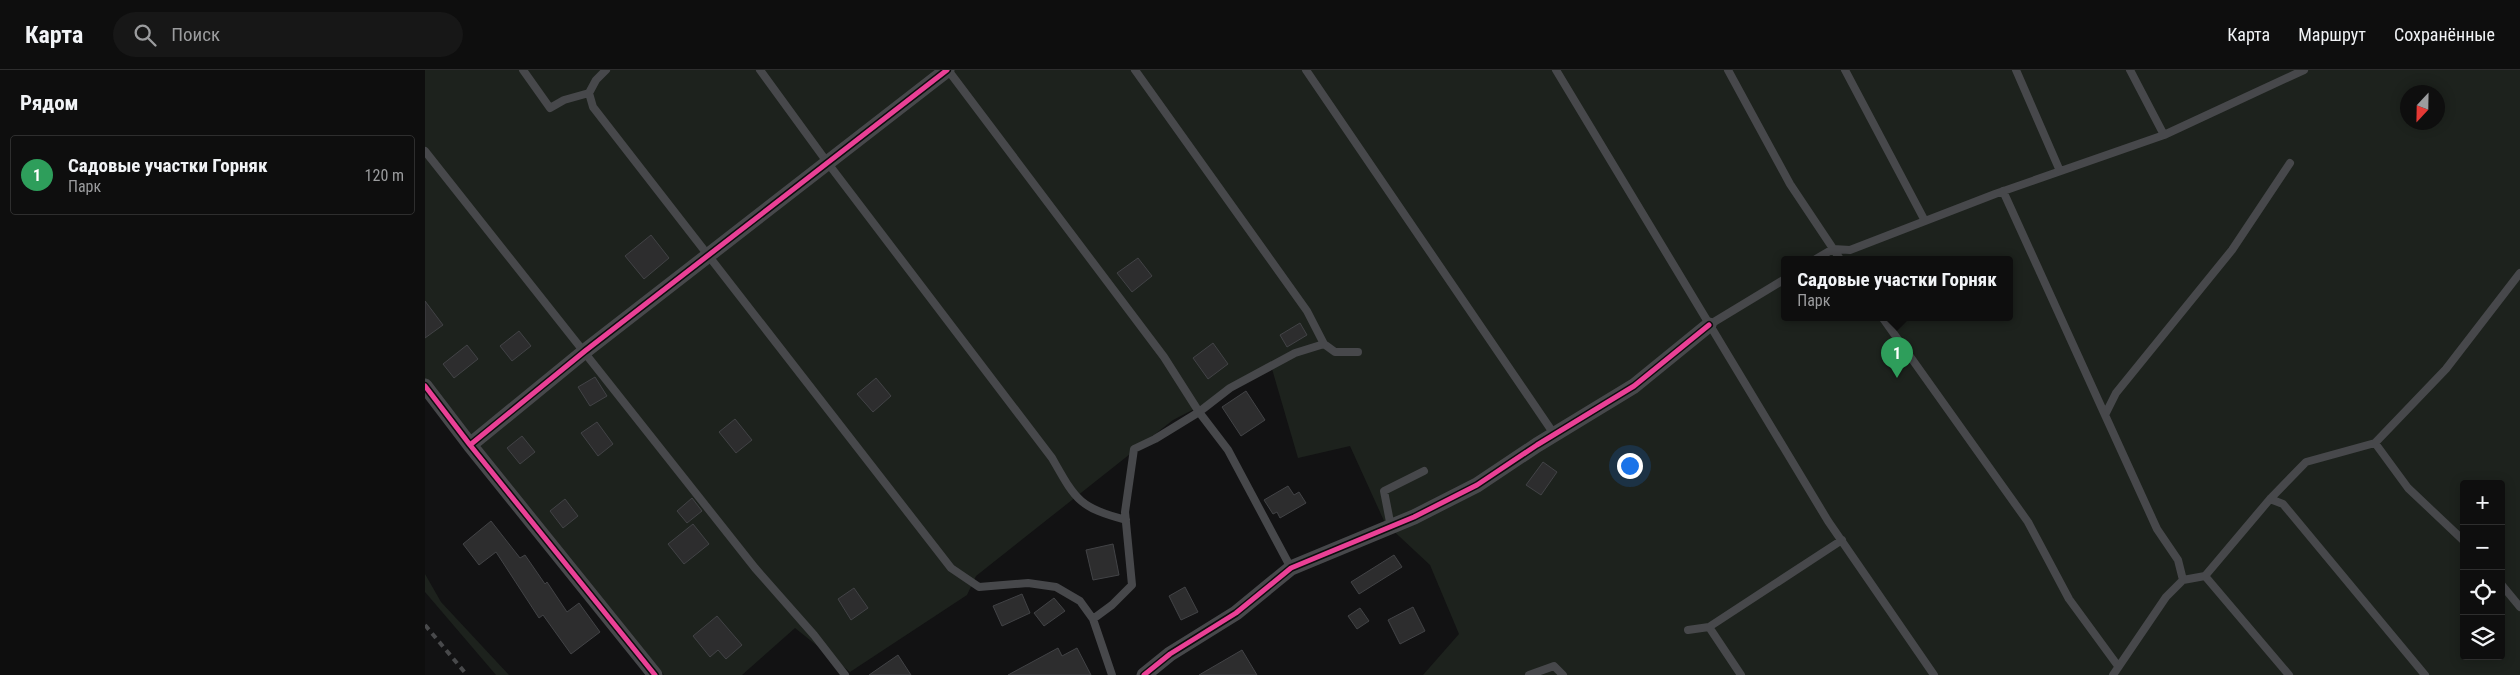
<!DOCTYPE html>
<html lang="ru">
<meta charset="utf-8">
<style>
:root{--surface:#0e0e0e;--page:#171717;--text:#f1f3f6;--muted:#9b9c9e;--line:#2e2e2e;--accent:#ea580c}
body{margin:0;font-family:"Roboto Condensed",sans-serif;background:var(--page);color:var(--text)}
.controls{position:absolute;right:15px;bottom:15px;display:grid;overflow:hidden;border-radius:5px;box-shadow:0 2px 12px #0003}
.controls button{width:45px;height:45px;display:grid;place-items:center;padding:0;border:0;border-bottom:1px solid var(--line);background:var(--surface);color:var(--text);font:25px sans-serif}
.compass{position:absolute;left:1975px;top:15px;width:45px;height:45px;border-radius:50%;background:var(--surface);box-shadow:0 2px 12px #0003;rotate:202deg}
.you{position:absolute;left:1204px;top:395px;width:18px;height:18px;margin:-12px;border:4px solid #fff;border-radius:50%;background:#1a73e8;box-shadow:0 0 0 8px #1a73e833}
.badge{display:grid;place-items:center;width:32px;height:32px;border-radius:50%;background:var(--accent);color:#fff;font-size:16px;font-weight:700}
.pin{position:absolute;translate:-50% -41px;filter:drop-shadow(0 1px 2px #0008)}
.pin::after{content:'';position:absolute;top:26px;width:18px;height:15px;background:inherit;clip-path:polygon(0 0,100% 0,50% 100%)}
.popup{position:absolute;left:1356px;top:186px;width:232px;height:65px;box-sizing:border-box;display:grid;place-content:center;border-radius:5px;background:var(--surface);filter:drop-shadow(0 1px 4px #0005);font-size:16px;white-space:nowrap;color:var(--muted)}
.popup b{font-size:19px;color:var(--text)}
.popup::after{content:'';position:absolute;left:50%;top:100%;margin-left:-10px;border:10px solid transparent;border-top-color:var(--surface)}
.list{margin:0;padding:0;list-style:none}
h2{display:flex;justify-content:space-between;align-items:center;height:65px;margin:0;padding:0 20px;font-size:21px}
h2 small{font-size:16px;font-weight:400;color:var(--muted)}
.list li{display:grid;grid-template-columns:32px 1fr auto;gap:15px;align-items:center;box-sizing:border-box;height:80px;margin:0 10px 10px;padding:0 10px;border:1px solid var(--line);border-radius:5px}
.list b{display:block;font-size:19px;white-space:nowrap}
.list p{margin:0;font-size:16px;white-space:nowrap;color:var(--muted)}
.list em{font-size:16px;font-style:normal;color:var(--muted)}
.icon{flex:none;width:28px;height:28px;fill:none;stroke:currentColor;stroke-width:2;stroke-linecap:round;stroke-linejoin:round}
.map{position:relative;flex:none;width:2095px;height:605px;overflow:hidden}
header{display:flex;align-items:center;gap:30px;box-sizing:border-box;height:70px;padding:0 25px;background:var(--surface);border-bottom:1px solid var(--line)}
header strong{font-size:24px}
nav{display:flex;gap:28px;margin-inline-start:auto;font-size:18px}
.search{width:350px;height:45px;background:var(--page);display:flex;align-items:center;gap:12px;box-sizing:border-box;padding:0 18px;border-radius:28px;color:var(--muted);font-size:19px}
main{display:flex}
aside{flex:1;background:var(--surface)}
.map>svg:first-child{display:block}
</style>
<header>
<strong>Карта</strong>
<div class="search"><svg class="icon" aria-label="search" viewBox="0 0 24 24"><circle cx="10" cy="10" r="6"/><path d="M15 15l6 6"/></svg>Поиск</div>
<nav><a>Карта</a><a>Маршрут</a><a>Сохранённые</a></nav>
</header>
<main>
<aside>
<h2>Рядом<small></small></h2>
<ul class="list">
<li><span class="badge" style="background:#2e9e5b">1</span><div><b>Садовые участки Горняк</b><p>Парк</p></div><em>120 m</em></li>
</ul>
</aside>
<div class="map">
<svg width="2095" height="605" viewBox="0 0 2095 605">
<rect width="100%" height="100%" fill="#121213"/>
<!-- green -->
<path fill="#1d221d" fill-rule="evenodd" d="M0,0h2095v605h-1097l36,-41 -29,-69 -45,-42 -35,-77 -52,12 -26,-89 -99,51 -197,156 -9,19 -117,77 -55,-44 -53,47h-78l-239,-289zM1982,22h30v30h-30zM1360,189h224v58h-224zM2039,414h37v172h-37z
M0,504l16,28 68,73h-13l-71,-83z"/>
<!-- building -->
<path fill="#2d2d2e" stroke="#424346" d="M226,165l18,23 -25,21 -19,-23z
M713,188l14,18 -20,16 -15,-19z
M0,231l18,24 -18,13z
M875,253l7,12 -20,12 -7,-12z
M94,261l12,15 -19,15 -12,-15z
M788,273l15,21 -20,15 -15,-21z
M42,275l11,14 -24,19 -11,-14z
M170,307l12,19 -17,10 -12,-19z
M451,308l15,18 -18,16 -16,-18z
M821,321l19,29 -24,16 -19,-29z
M310,349l17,21 -16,13 -17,-21z
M172,352l16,22 -15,12 -17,-23z
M97,366l13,16 -15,12 -13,-16z
M1118,392l14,10 -16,23 -15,-10z
M863,416l6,9 5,-3 7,11 -26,15 -3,-6 -4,2 -9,-14z
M267,428l10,13 -15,12 -10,-12z
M140,429l13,17 -15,12 -13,-17z
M66,451l29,37 5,-3 20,29 2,-2 20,30 12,-9 21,29 -29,22 -28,-39 -4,3 -43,-66 -17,13 -16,-21z
M268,454l16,20 -25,20 -16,-20z
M688,474l6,31 -26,5 -7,-30z
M969,485l8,12 -43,27 -8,-12z
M760,517l13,25 -17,8 -12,-24z
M429,518l14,20 -17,12 -13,-21z
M597,524l8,19 -28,13 -9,-20z
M629,528l11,13 -21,15 -10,-13z
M988,537l12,24 -25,13 -12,-24z
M935,538l9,13 -12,8 -9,-13z
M292,546l25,29 -16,14 -8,-9 -8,7 -17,-21z
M633,578l4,8 15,-8 14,27h-83z
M817,580l15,25h-58z
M473,585l13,20h-42z"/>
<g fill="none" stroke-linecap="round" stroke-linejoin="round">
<!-- service -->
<path stroke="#47484b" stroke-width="8" d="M98,0l27,38 14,-8 25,-7
M181,0l-10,10 -7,13 4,14 358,461 28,19 49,-4 28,4 24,14 13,18 19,56
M335,0l67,92 225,296c24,42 26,49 74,62
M523,0l216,287 35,55 29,38 63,118
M881,0l248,364
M1131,0l272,451 106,154
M1303,0l62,114 50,75
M1420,0l80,151
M1591,0l44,101
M1705,0l34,65
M0,81l330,417 59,67 31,40
M1578,121l102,224
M1391,189l17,-10 17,1 145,-56 169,-59 140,-65
M1457,247l146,205 41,77 49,67
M1284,255l76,-46
M899,274l11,8h23
M1950,373l33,45 56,53
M1845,429l13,5 142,171
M966,457l-7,-36 40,-20
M1780,506l84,99
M1758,510l-5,-20 -21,-31 -52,-114 11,-22 116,-143 58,-87
M2076,514l19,23
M668,549l19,-14 20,-20 -7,-73 9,-63 21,-10 44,-27 31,-24 65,-35 29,-9 -17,-33 -172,-241
M1284,557l32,48
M1263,560l21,-3 133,-87
M1104,605l25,-9 9,9
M1688,605l53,-78 17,-17 22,-4 65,-77 36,-37 69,-19 71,-74 74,-96"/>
<!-- minor -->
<path stroke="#47484b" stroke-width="15" d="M0,316l45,59 115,-94 362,-281
M45,375l185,230
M719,605l26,-21 66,-41 55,-45 123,-51 63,-32 60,-40 97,-59 75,-61"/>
<!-- rail -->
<path stroke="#48494b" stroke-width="4" stroke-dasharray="6 5" stroke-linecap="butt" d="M0,555l42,50"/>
<!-- cycleway casing -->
<g stroke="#0d0d0e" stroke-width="8">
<path id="cycleway" d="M0,316l45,59 115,-94 362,-281
M45,375l185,230
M719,605l26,-21 66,-41 55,-45 123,-51 63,-32 60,-40 97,-59 75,-61"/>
</g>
<!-- cycleway -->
<use href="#cycleway" stroke="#ea4096" stroke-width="5"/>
</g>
</svg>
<div class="controls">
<button>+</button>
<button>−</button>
<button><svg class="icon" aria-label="locate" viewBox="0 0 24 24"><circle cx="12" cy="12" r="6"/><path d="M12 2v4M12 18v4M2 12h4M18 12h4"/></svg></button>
<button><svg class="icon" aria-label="layers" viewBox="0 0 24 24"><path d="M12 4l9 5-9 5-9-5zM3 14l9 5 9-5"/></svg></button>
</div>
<svg class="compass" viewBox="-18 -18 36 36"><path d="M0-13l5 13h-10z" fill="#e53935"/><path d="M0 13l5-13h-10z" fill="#9b9c9e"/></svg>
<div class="you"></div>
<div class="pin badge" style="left:1472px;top:308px;background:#2e9e5b">1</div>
<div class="popup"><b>Садовые участки Горняк</b>Парк</div>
</div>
</main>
